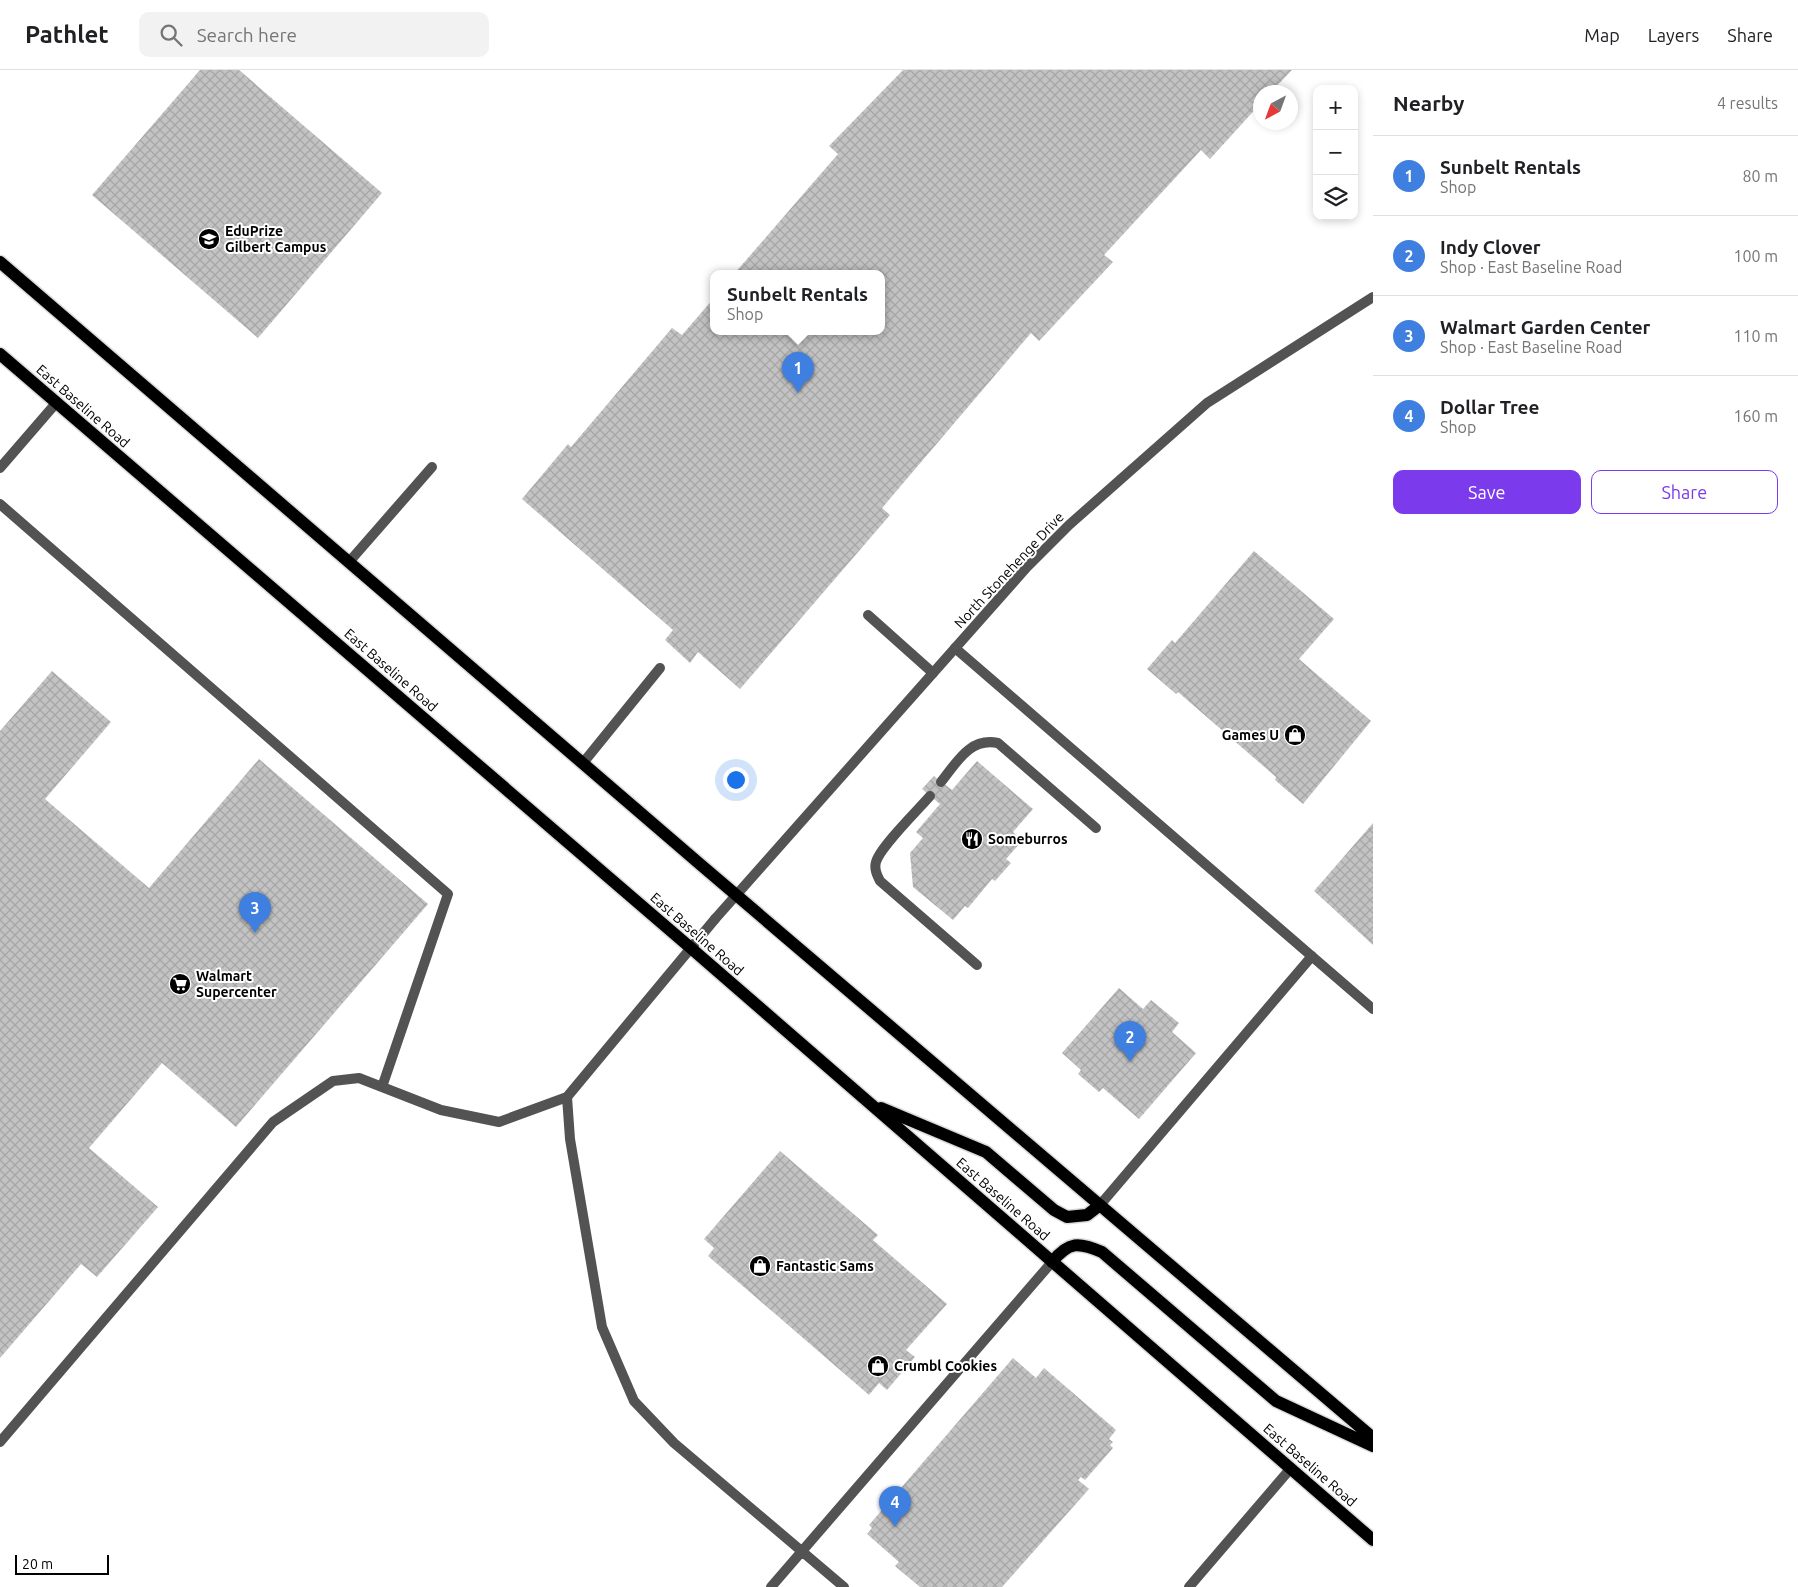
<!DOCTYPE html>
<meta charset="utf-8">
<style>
:root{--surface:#fff;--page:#f2f2f2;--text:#202124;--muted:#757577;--line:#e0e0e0;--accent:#7c3aed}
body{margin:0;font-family:Ubuntu,sans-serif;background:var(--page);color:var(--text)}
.controls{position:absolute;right:15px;top:15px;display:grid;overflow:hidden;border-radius:10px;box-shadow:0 2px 8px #0003}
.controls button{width:45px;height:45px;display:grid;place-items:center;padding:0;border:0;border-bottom:1px solid var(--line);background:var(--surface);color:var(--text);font:25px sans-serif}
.compass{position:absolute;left:1253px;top:15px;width:45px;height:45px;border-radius:50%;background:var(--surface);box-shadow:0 2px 8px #0003;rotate:221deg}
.scale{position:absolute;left:15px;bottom:12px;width:94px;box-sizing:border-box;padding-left:5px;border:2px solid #000;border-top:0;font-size:14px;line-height:18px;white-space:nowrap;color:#000;-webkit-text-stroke:4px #fff;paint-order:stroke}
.you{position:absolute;left:735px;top:709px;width:18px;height:18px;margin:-12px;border:4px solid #fff;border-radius:50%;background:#1a73e8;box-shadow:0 0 0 8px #1a73e833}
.badge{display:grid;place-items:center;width:32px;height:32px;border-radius:50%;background:var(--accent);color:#fff;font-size:16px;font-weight:700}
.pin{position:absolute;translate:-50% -41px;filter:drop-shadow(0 1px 2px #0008)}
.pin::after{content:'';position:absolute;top:26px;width:18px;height:15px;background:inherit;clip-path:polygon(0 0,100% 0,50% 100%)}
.popup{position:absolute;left:710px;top:200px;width:175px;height:65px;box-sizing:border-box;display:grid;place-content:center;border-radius:10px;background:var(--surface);filter:drop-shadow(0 1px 4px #0005);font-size:16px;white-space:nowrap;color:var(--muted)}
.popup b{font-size:19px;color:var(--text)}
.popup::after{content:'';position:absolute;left:50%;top:100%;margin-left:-10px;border:10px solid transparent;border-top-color:var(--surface)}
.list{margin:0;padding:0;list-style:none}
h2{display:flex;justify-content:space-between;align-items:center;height:65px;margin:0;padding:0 20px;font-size:21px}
h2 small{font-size:16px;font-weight:400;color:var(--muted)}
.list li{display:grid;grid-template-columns:32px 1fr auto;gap:15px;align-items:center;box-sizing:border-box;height:80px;padding:0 20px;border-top:1px solid var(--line)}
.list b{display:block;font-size:19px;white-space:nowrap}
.list p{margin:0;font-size:16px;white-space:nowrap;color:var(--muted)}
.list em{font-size:16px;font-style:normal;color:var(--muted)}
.actions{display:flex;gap:10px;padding:15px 20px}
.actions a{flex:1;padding:11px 0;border:1px solid var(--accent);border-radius:10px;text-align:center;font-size:18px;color:var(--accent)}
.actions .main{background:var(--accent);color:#fff}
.icon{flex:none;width:28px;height:28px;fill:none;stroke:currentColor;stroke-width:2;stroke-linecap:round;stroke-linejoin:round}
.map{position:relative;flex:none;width:1373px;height:1517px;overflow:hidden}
header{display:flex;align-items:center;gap:30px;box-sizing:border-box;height:70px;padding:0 25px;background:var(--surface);border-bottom:1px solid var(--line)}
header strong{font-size:24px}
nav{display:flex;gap:28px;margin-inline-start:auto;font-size:18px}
.search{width:350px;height:45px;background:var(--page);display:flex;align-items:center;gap:12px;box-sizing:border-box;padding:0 18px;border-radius:10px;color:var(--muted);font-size:19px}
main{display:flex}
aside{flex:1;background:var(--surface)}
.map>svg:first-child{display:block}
</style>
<header>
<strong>Pathlet</strong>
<div class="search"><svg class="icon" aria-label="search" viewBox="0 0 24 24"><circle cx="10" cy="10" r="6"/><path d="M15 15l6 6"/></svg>Search here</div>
<nav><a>Map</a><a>Layers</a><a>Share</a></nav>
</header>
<main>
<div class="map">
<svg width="1373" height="1517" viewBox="0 0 1373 1517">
<defs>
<pattern id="building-cross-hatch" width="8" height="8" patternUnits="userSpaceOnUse" patternTransform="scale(1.25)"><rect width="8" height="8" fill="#c3c3c3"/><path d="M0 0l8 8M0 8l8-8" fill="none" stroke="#a6a6a6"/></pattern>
</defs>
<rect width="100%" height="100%" fill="#fff"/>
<!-- building -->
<path fill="url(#building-cross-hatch)" d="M200,0h39l143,123 -124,145 -166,-143z
M903,0h389l-21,22h-11v12l-50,55 -9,-9 -97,105 9,7 -74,79 -8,-8 -149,175 8,7 -150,174 -42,-37 -8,11 -25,-23 8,-10 -151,-131 46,-55 3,3 101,-119 10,7 32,-37v34h168v-58h-148l104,-120 -9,-8z
M1254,481l80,68 -35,40 72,62 -68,83 -28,-24 1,-3 -98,-85 -2,2 -29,-25 25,-29 3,3z
M52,601l59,51 -66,77 104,89 110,-129 169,145 -192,223 -74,-64 -73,85 69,59 -61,70 -16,-13 -81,94v-627z
M977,691l56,48 -20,23 9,9 -16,18 5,4 -16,18 -3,-2 -24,29 -3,-2 -12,14 -40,-33 -3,-34 13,-15 -7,-6 24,-28 -18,-15 12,-13 18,14z
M1373,753v122l-59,-54z
M1119,918l24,21 8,-9 28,23 -7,9 24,21 -57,66 -36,-31 -4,4 -21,-18 3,-4 -19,-17z
M780,1081l98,84 -5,5 74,64 -41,46 9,7 -28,33 -8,-7 -10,12 -161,-139 6,-8 -10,-9z
M1013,1288l23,20 8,-10 72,62 -7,9 4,3 -3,3 3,3 -28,32 -4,-3 -3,3 11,9 -87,98h-82l-25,-21 4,-4 -32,-28 5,-6 -3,-3z"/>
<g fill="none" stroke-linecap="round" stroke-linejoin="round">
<!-- primary casing -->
<g stroke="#dbdbdb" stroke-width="15">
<path id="primary" d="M0,192l701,603 672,573
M0,284l692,595 681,591
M881,1038l105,44 68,58 13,7 20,-2 13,-10
M1052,1192c17,-21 27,-20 50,-10l174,149 97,45"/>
</g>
<!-- lane -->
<path stroke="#535353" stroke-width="10" d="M0,398l57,-66
M0,434l448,390 -66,193
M349,492l83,-95
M868,545l65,58
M955,578l418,361
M583,693l77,-95
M941,712c16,-20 29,-45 57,-39l98,85
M930,726c-12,14 -50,51 -54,66 -2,7 1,13 4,19l97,84
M715,849l-148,178 3,42 32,188 32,74 40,42 170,144
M1100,1135l212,-249
M0,1372l273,-320 60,-41 26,-3 82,32 58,12 68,-25
M771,1517l281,-325
M1189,1517l102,-119"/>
<!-- street -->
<path stroke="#535353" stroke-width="10" d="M715,849l312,-352 42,-42 138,-122 166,-106"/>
<!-- primary -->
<use href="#primary" stroke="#000" stroke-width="12"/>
</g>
<!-- icons -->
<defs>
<g id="school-disc" transform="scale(1.125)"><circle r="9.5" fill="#000" stroke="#fff"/><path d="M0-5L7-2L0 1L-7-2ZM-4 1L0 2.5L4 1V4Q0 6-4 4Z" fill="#fff"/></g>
<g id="shop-disc" transform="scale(1.125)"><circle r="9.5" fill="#000" stroke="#fff"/><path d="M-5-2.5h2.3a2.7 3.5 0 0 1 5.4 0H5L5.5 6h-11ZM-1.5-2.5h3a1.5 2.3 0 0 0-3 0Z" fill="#fff"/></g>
<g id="restaurant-disc" transform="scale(1.125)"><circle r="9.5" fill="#000" stroke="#fff"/><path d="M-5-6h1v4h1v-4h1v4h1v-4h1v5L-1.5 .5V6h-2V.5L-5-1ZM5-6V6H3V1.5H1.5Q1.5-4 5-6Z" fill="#fff"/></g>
<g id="supermarket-disc" transform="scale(1.125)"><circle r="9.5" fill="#000" stroke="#fff"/><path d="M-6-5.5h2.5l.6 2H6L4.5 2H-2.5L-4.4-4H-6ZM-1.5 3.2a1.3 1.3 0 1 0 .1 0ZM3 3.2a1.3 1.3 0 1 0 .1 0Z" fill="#fff"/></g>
</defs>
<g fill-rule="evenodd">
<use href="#school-disc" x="209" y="169"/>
<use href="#shop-disc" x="1295" y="665"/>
<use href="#restaurant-disc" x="972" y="769"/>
<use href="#supermarket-disc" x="180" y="914"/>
<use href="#shop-disc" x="760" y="1196"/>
<use href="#shop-disc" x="878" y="1296"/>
</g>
<g text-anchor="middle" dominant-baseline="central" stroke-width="4" stroke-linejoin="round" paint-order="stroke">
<!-- poi labels -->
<g font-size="14" font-weight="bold" fill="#000" stroke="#fff" text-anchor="start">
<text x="225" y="161">EduPrize<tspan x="225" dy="16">Gilbert Campus</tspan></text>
<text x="1279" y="665" text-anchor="end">Games U</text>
<text x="988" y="769">Someburros</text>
<text x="196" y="906">Walmart<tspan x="196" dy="16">Supercenter</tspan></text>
<text x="776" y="1196">Fantastic Sams</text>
<text x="894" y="1296">Crumbl Cookies</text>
</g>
<!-- street labels -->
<g font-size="14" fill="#000" stroke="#fff">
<text transform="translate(83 336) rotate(41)">East Baseline Road</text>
<text transform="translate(1009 500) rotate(-47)">North Stonehenge Drive</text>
<text transform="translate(391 600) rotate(41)">East Baseline Road</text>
<text transform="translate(697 864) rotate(41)">East Baseline Road</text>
<text transform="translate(1003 1129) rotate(41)">East Baseline Road</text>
<text transform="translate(1310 1395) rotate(41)">East Baseline Road</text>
</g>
</g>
</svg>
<div class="controls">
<button>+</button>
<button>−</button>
<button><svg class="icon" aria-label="layers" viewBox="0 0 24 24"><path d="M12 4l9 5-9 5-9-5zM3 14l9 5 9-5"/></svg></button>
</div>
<svg class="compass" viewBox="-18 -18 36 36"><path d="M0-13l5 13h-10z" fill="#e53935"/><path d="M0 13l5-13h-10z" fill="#757577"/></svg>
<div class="scale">20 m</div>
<div class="you"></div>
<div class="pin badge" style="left:798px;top:323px;background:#3f7fe0">1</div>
<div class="popup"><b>Sunbelt Rentals</b>Shop</div>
<div class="pin badge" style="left:1130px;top:992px;background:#3f7fe0">2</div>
<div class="pin badge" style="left:255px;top:863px;background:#3f7fe0">3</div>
<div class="pin badge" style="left:895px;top:1457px;background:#3f7fe0">4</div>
</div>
<aside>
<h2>Nearby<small>4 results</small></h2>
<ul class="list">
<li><span class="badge" style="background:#3f7fe0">1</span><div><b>Sunbelt Rentals</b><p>Shop</p></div><em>80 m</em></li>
<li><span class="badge" style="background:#3f7fe0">2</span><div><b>Indy Clover</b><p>Shop · East Baseline Road</p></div><em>100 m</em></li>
<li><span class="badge" style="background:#3f7fe0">3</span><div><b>Walmart Garden Center</b><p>Shop · East Baseline Road</p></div><em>110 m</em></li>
<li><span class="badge" style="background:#3f7fe0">4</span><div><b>Dollar Tree</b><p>Shop</p></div><em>160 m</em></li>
</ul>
<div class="actions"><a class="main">Save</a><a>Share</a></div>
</aside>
</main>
